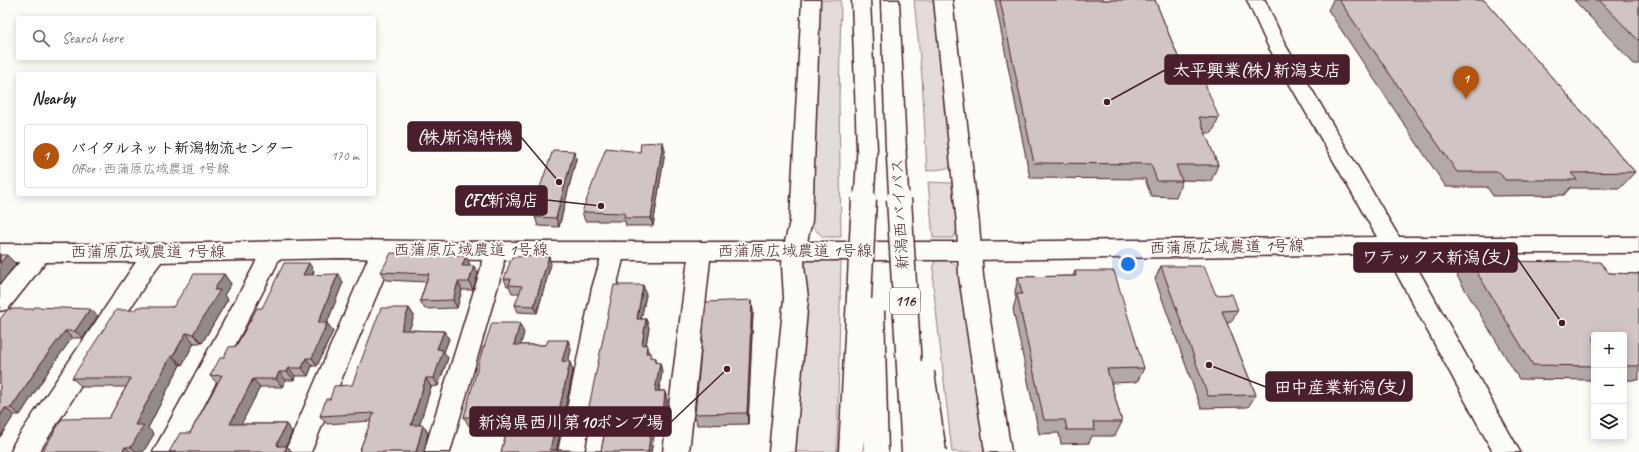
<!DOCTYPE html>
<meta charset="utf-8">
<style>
:root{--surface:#fff;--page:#f6f6f6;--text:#202124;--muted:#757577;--line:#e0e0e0;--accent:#b45309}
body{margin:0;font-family:Caveat,"Klee One",sans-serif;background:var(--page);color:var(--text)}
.controls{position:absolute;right:12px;bottom:12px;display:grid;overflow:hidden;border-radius:4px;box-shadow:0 2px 10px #0003}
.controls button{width:36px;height:36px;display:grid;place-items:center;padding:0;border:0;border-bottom:1px solid var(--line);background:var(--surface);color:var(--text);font:20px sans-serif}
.you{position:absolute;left:1128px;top:264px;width:14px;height:14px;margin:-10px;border:3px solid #fff;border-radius:50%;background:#1a73e8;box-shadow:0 0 0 6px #1a73e833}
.badge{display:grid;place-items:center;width:26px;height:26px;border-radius:50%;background:var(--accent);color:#fff;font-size:13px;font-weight:700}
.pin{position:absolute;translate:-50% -33px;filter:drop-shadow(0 1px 2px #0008)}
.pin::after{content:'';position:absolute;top:21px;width:14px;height:12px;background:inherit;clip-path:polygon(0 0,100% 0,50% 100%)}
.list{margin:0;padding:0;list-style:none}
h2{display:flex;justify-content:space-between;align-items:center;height:52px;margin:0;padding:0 16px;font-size:17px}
h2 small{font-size:13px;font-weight:400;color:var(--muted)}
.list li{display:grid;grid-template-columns:26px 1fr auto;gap:12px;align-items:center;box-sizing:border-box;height:64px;margin:0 8px 8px;padding:0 8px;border:1px solid var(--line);border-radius:4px}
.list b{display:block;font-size:15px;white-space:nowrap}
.list p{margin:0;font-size:13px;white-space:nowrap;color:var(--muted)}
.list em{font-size:13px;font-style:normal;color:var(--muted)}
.icon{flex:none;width:22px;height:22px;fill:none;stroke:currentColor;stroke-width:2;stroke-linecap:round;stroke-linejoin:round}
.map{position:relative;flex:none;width:1639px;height:452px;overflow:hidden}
.search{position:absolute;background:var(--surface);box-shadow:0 2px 10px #0003;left:16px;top:16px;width:360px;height:44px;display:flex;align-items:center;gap:10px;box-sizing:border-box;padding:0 14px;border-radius:4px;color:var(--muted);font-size:15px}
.panel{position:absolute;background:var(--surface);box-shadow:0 2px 10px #0003;left:16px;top:72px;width:360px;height:124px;border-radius:4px}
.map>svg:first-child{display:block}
</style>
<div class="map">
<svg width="1639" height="452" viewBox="0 0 1639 452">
<rect width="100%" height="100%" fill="#fdfcf7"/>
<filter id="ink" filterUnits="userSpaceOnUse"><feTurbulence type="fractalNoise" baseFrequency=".025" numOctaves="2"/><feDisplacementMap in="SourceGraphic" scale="8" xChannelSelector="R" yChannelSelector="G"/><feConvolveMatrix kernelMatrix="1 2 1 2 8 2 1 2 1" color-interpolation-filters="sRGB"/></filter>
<g filter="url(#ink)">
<!-- green -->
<path fill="#e3dcda" stroke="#967e82" d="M818,0h23l-2,102 2,135h-18l-14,-13z
M914,0h24l18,167 -29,4 -5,-94z
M928,182l23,1 7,7 4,32 -9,16h-20z
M814,258l27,2 -4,192h-47l11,-182 6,-9z
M948,260l14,10 29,182h-39l-19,-169 1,-22z"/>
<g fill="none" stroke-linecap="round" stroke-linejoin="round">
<!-- minor casing -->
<g stroke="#4a1f2b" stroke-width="3">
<path id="minor" d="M802,0h18l-8,221 -7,29 -1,16 4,32 -13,154h-26l15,-154 -2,-32 1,-16 7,-29z
M934,0h18l27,224 4,52 28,176h-26l-26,-176 -2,-52z
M271,241l8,3 3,6 -6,16 -96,186h-27l101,-186 9,-22z
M382,241l8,3 3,6 -8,25 -74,177h-26l76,-177 13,-31z
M494,242l8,3 3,6 -2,17 -53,184h-26l57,-184 2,-17 3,-6z
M614,242l8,3 3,6 -9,37 -32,164h-26l34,-164 11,-37 3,-6z
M700,242l8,3 3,6 -22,201h-26l26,-201 3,-6z
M40,244l8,3 3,6 -3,6 -40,50 -8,2v-26l32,-38z
M157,244l8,3 3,6 -16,21 -113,178h-28l3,-9 122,-181 13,-15z"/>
</g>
<!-- tertiary casing -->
<g stroke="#4a1f2b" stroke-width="3">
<path id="tertiary" d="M1247,0h18l21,46 113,191h240v16h-230l111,199h-27l-107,-198 -417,6h-475l-155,-2 -182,4h-157v-18h157l182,-4 155,2h475l408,-5 -109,-191z"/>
</g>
<!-- motorway casing -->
<g stroke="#4a1f2b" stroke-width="3">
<path id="motorway" d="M852,0h18l7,150 -3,5 -7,2 -7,-2 -3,-5z
M881,0h18l7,150 -3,5 -7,2 -7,-2 -3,-5z"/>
</g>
<!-- minor -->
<use href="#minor" fill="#fdfcf7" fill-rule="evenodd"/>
<!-- tertiary -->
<use href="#tertiary" fill="#fdfcf7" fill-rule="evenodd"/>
<!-- motorway -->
<use href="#motorway" fill="#fdfcf7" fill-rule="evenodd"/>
<!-- motorway-bridge-far1 casing -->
<g stroke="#4a1f2b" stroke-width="22" stroke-linecap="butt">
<path id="motorway-bridge-far1" d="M896,150l3,50
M864,200l3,-50"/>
</g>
<!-- motorway-bridge casing -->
<g stroke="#4a1f2b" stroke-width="27" stroke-linecap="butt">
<path id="motorway-bridge" d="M899,199l15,253
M872,311l4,141
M922,373l12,79
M851,452l13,-253"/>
</g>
<!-- motorway-bridge-far1 -->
<use href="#motorway-bridge-far1" stroke="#fdfcf7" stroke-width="19"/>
<!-- motorway-bridge -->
<use href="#motorway-bridge" stroke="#fdfcf7" stroke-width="24"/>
</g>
<!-- wall -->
<path fill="#b3a9a9" stroke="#4a1f2b" d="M995,0h160l30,74 34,44 -7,15h-7l13,32 -7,16 -29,-1v1l-6,16 -25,-1 -6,-17 -115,-1z
M1333,0h151l151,172 -15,16h-50l-6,7 -71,1 -6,-9h-41l-118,-177z
M1574,0h65v64h-5z
M663,142l2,9 -12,75h-27l-1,-5h-40l-3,-9 58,-60z
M574,151l2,8 -17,68 -21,-1 -3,-9 4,-15 -2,-6z
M1470,261l139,12 28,1 2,-2v108h-15v-45h-30v45l-75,-1 -62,-103z
M470,264l-1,2 9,8 -5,16h-11l-5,18 -32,1 -5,-8 6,-19 -40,-2 -5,-8z
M551,264l-14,49 -19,-1 -3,-7 5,-12h-8l-3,-7h-2l-3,-7z
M1161,266l55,29 22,15 -7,12 -4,1 29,72 -8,12 -47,1 -46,-129z
M314,271l-2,4 31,7 -16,41 6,8 -16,35h-5l-4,10h-13l-1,4h-8l-4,7h-22l-19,37h45l6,8 -6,14h1l5,6h-123l21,-19 27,-50 -7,-7 14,-19 12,-11 26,-38z
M1075,271l69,97 -7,14 -26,1 11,39 -7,14h-23l-3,7 -28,1 -2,-11 -20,1 -26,-125 3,-10 -1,-7 3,-15 55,-1z
M224,274l7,10 -7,11 4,4 -26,44h-8l-12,22h-2l-32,63 6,6 -11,18h-101l67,-34 17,-31h-44l-10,-9 63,-68 38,-3z
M643,285l3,10 -5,24h5l3,9 -3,17 1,-1 3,9h1l1,5h4l1,5h3l2,9 -3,19h6l2,9 -2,24h-9l-5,28h-150l8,-27 -40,1 -5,-9 20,-70 40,-14 -4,12h26l22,-5 3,10 -3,12 5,9 -17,79 45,1 5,-26h-15l-4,-9z
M752,300l1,12 -5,112 -51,1 -2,-11z
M409,308l5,8 -5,14 35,1 5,8 -5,13 4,6 -10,28 -7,1 -12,38h4l5,8 -4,19h-65l12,-31 -44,3 -7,-8 10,-17 22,-14z
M98,316l-15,22h-11l-21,29 -31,48h-6l-14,22v-118z"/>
<!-- shaded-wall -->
<path fill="#928a89" stroke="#4a1f2b" d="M663,142l2,9 -12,75 -2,-8z
M574,151l2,8 -17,68 -3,-9z
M7,255l9,9 -16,20v-21z
M466,256l4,8 -4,10 -4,-8z
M549,256l2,8 -14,49 -3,-7z
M309,263l5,8 -6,12 -5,-8z
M474,266l4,8 -5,16 -4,-8z
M224,274l7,10 -7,11 4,4 -26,44 -9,-9 21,-44z
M338,274l5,8 -19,49 3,-8 6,8 -16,35 -5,-8 6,-35z
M458,282l4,8 -5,18 -4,-8z
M643,285l3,10 -7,33 -2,-9z
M752,300l1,12 -5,112 -1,-11z
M409,308l5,8 -8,23 -5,-9z
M90,309l8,7 -15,22 -8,-7z
M646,319l3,9 -5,26 -2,-9z
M520,323l4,10 -6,21 -4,-9z
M65,331l7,7 -21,29 -31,48 -9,-7 32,-48z
M444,331l5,8 -5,13 4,6 -10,28 -4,-8 3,-29z
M186,333l8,10 -12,22 -9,-9z
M568,340l3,10 -5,21 -4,-10z
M647,344l3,10 -4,-1z
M171,356l9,9 -32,63 6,6 -11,18h-6l-6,-5 4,-22z
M306,358l6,8 -4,10 -6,-8z
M570,362l3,9 -17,81 -6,-2z
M660,363l2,9 -5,28 -2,-9z
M289,368l6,8 -1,4 -7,-8z
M279,372l7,8 -4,7 -6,-8z
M426,378l5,9 -14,46 -6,-8z
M253,379l7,8 -22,44 -8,-7z
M665,391l2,9 -2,24 -2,-9z
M5,408l9,7 -14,22v-21z
M653,415l3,9 -5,28h-3z
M286,424l6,8 -8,19 -7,-7z
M423,425l5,8 -4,19h-8z
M287,446l5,6h-8z
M125,447l6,5h-9z"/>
<!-- building -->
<path fill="#d0c5c4" stroke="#4a1f2b" d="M1000,0h155l30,74h16l18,44 -20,-1 19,48h-42l6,16h-25l-6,-17 -117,-1z
M1339,0h145l151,172 -64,1 6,7h-72l-6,-8h-42z
M1599,0h40v41z
M663,142l-12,76h-27l1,-5 -43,-1 24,-64 34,4 1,-9z
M553,150l21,1 -18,67 -21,-1 6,-21h-4z
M391,253l75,3 -4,10h12l-5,16h-11l-5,18 -33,1 9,-27 -48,-2z
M0,255h7l-7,8z
M549,256l-15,50 -19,-1 7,-19 -13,-1 2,-6h-7l8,-22z
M1470,261l130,1 9,11 30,1v92h-15v-31h-30v31l-61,-1z
M284,263h25l-6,12 35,-1 -20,49h9l-15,35h-6l-4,10h-13l-2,4h-8l-3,7h-23l-23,45h56l-9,20 1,2h9l-3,6h-115l11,-19h10l32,-58 -12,1 10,-18 4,-1 5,-10 7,-1 21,-38h5z
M1161,266h43l12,29 16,-1 6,16 -16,1 34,84 -48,1z
M1075,271h39l30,97 -37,1 15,53h-29l2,8h-28l-2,-10h-21l-27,-126h5l-4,-17 58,-1z
M194,274h30l-10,16h6l-27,44 -7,-1 -13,23h-2l-36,69h9l-13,22h-6l-3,5h-80l20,-33 47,-1 22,-40h-59l44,-68h19l2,-3h36z
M614,285h29l-6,34h9l-4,26 5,-1 -1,9h5l-1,4 6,1 -1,4 5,1 -5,28h10l-2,24h-10l-5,37h-147l10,-36 -47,1 19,-70h1l8,-24h28l-6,22h32l2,-5h20l-6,21 8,1 -20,88 51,1 7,-34 -21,-1z
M752,300l-5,113 -52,1 11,-112z
M34,307l56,2 -15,22h-10l-22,29 -32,48h-6l-5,8v-97l8,-10h25z
M381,308h28l-8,22 43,1 -7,18 6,1 -9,28h-8l-15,47h12l-7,27h-57l15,-39 -54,3 6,-17h4l4,-13 18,-1z"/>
</g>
<g text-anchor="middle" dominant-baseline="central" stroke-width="4" stroke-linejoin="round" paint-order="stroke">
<!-- shield labels -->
<rect fill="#fdfcf7" stroke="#806168" stroke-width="1" x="890" y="288" width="30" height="26" rx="3"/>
<g font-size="15" font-weight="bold" fill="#4a1f2b">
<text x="905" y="301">116</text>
</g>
<!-- street labels -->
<g font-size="16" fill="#4a1f2b" stroke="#fdfcf7">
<text transform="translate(900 214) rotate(-93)">新潟西バイパス</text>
<text transform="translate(1227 247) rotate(-1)">西蒲原広域農道 1号線</text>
<text x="471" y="250">西蒲原広域農道 1号線</text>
<text x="795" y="251">西蒲原広域農道 1号線</text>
<text x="148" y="252">西蒲原広域農道 1号線</text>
</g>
</g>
<!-- callouts -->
<path fill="none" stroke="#4a1f2b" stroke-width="1.5" d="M1107 102L1165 70M559 182L521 137M601 206L547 200M1562 323L1517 258M1209 365L1266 387M727 369L671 422"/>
<g fill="#4a1f2b" stroke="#fdfcf7" stroke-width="1.5">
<circle cx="1107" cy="102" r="4"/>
<circle cx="559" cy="182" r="4"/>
<circle cx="601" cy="206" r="4"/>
<circle cx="1562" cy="323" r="4"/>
<circle cx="1209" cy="365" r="4"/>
<circle cx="727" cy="369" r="4"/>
</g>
<g fill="#4a1f2b" stroke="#4a1f2b" stroke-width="1.5">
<rect x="1165" y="55" width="184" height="29" rx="4"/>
<rect x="408" y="122" width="113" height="29" rx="4"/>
<rect x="456" y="186" width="91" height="29" rx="4"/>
<rect x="1354" y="243" width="163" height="29" rx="4"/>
<rect x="1266" y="372" width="146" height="29" rx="4"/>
<rect x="470" y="407" width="201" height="29" rx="4"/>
</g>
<g font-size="17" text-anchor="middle" font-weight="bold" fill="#fff">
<text x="1257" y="76">太平興業(株) 新潟支店</text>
<text x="465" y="143">(株)新潟特機</text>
<text x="501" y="206">CFC新潟店</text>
<text x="1435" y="263">ワテックス新潟(支)</text>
<text x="1339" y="393">田中産業新潟(支)</text>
<text x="571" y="428">新潟県西川第10ポンプ場</text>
</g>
</svg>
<div class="controls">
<button>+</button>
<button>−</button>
<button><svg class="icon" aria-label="layers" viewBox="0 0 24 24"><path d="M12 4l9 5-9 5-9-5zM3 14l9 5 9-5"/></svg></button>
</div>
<div class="you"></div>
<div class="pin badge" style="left:1466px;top:99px">1</div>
<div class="search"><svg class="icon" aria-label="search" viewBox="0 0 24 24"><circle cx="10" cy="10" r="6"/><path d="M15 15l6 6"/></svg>Search here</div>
<section class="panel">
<h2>Nearby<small></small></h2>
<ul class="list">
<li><span class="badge">1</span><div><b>バイタルネット新潟物流センター</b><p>Office · 西蒲原広域農道 1号線</p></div><em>170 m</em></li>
</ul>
</section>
</div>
